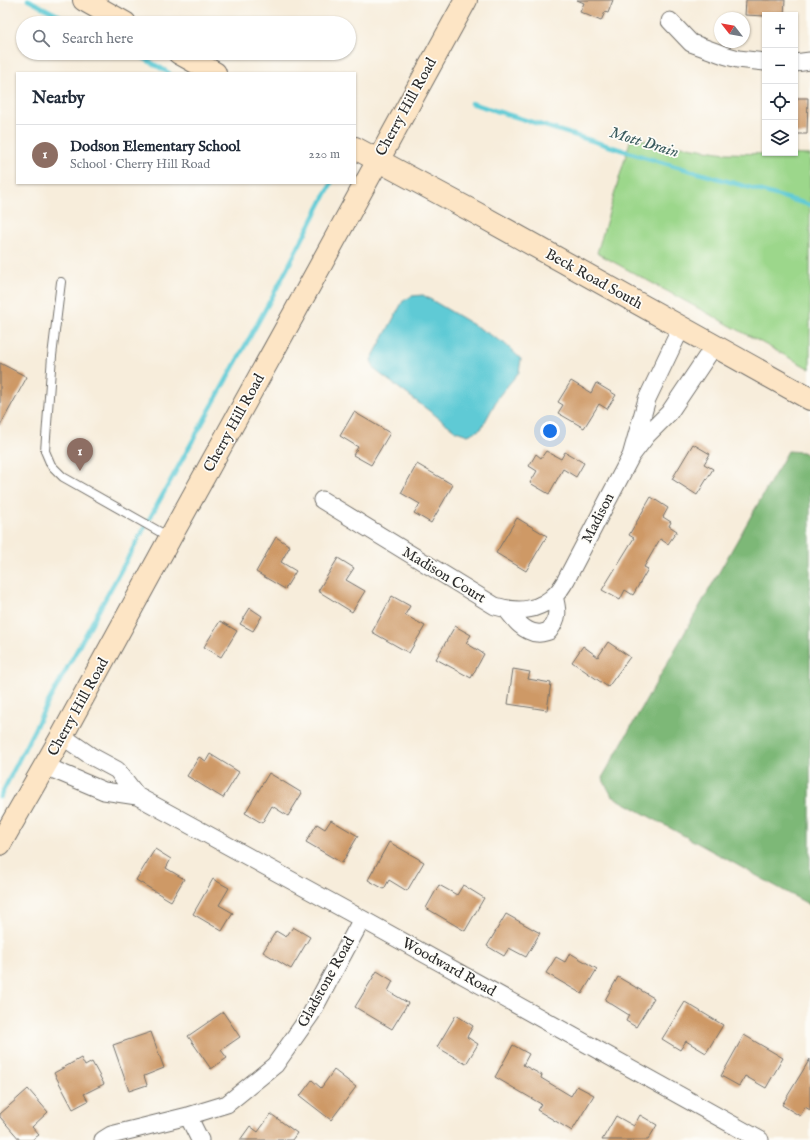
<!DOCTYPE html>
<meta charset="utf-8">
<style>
:root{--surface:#fff;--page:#f6f6f7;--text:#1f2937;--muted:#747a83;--line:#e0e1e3;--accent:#0b8043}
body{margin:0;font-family:"IM FELL English",serif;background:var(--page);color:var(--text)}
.controls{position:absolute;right:12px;top:12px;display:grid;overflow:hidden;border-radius:0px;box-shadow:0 1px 3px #0004}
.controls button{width:36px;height:36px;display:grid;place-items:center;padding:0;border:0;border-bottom:1px solid var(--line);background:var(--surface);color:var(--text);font:20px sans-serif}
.compass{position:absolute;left:714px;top:12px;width:36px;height:36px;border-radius:50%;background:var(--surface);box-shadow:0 1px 3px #0004;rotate:301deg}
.you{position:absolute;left:550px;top:431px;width:14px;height:14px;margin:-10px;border:3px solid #fff;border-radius:50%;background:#1a73e8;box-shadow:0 0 0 6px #1a73e833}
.badge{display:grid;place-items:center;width:26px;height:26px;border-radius:50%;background:var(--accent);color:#fff;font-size:13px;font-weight:700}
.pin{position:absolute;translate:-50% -33px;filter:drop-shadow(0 1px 2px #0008)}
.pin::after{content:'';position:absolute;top:21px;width:14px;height:12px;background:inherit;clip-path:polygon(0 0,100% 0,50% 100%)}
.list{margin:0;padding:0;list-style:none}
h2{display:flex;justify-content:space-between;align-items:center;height:52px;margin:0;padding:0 16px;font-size:17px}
h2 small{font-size:13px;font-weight:400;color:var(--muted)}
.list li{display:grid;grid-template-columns:26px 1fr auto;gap:12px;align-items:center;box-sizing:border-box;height:60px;padding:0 16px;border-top:1px solid var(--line)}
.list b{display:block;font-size:15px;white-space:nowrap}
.list p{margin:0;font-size:13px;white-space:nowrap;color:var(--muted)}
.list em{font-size:13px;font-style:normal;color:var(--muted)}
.icon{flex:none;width:22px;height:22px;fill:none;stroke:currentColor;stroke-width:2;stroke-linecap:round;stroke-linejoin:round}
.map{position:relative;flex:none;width:810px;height:1140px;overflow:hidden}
.search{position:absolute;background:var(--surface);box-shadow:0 1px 3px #0004;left:16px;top:16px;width:340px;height:44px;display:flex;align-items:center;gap:10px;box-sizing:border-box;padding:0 14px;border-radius:22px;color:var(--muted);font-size:15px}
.panel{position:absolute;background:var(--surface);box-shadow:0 1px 3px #0004;left:16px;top:72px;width:340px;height:112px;border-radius:0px}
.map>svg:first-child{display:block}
</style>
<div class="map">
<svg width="810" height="1140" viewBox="0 0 810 1140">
<rect width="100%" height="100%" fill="#fdfcf7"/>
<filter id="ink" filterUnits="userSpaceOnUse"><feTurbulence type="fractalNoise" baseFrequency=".025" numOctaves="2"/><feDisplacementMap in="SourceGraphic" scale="8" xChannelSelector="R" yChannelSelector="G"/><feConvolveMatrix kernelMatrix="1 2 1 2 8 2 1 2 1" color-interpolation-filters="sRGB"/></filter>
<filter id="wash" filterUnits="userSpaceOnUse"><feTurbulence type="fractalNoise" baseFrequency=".012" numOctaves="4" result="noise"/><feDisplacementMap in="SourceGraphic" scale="16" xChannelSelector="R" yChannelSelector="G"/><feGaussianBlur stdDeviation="0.9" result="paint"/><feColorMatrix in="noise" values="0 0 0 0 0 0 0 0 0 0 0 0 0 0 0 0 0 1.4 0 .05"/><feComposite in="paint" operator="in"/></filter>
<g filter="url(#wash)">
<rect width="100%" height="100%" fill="#f7eddb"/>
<!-- green -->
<path fill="#9cd78b" stroke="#64815b" d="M631,138l94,15 85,2v214l-213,-116z"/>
<!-- forest -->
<path fill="#7db877" stroke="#547251" d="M788,451l14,1 8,4v449l-198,-109 -10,-18z"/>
<!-- water -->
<path fill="#5ecad5" stroke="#447a80" d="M423,295l81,48 17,16 -2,13 -20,24 -18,33 -13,6 -12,-4 -81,-61 -4,-10 32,-59 9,-5z"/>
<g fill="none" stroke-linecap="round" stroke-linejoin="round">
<!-- stream -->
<path stroke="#5ecad5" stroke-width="4.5" d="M28,0l46,23
M135,53l34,20
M471,103l186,58 153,44
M0,797l46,-91 231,-418 54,-104"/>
</g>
<g id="blocks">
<!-- building -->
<path fill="#ce9966" d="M577,0h36l-5,13 -3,-1 -4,9 -21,-9 4,-9z
M746,0h39l-1,15h-19v1l-20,-1z
M795,98h13l-1,36h-12z
M0,363l27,14 -27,49z
M571,381l20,12 5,-10 20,12 -9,14 -8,-5 -15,24 -26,-15 5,-8 -5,-3z
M354,412l36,21 -19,32 -18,-10 5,-8 -18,-11z
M693,444l17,10 -6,10 9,5 -16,26 -25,-16z
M546,451l15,8 4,-7 19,11 -8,14 -13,-8 -14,25 -19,-11 7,-12 -8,-5 7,-12 5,4z
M417,464l36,21 -22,38 -17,-10 6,-9 -19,-11z
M651,497l17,11 -5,9 8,5 -2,4 8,5 -9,13 -8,-5 -16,28 4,2 -15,26 -8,-5 -5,10 -18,-10 32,-52 -5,-3z
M517,518l30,18 -21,35 -30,-18z
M276,537l14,9 -9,16 15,9 -11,18 -29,-17z
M338,558l16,10 -8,12 19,11 -13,21 -34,-21z
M392,596l18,10 -5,9 20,11 -16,27 -37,-21z
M250,608l12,8 -9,15 -13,-7z
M220,621l17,10 -16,26 -17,-10z
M455,626l16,9 -5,8 18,11 -13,24 -35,-19z
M608,642l22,15 -22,30 -36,-25 11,-16 15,11z
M513,669l17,3 -2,7 23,4 -4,27 -39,-6z
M210,754l29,18 -16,26 -36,-22 12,-19 7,4z
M269,773l33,20 -14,23 -16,-10 -10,17 -17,-10z
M331,820l27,16 -16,27 -36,-21 11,-18 8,5z
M389,842l35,20 -17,29 -18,-11 -5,9 -16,-9z
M155,849l16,10 -5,9 18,11 -13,22 -35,-21z
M213,879l16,9 -10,17 14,8 -11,18 -29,-17z
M439,885l18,10 6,-10 21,13 -19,33 -39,-23z
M506,914l34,19 -14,24 -17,-9 -5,8 -17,-10z
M293,927l17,10 -19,32 -28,-17 13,-21 10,6z
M570,953l27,16 -15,25 -36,-21 10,-16 9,5z
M377,971l16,10 -5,10 20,12 -16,26 -37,-22z
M618,977l36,21 -18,29 -10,-6 3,-6 -24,-15z
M685,1002l38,23 -17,28 -20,-12 -6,9 -18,-11z
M223,1012l17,25 -19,13 6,8 -16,11 -23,-33z
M456,1015l17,11 -6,11 11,7 -12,20 -29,-17z
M151,1032l13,36 -20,8 3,9 -18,6 -16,-46z
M744,1035l39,23 -17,30 -21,-12 -6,10 -18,-10z
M513,1045l16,9 -6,11 19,10 -1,3 30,18 6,-10 17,9 -22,36 -35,-21 4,-6 -46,-27z
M81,1058l4,8 7,-4 12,22 -20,10 4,7 -15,8 -19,-36z
M810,1059v51l-5,-3 -5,9 -18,-11z
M334,1070l22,17 -25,33 -31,-24 12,-16 9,8z
M28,1089l20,23 -16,15 7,8 -7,5h-12l-20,-23v-3z
M271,1114l26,19 -5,7h-52l10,-14 8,6z
M640,1115l17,10 -9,15h-46l14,-24 18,10z"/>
</g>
</g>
<g filter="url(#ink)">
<use href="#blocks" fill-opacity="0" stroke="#726f69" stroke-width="1"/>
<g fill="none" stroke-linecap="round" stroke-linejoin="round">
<!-- service casing -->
<g stroke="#726f69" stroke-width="10">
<path id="service" d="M61,282l-9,74 -7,95 6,14 12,12 106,60"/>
</g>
<!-- minor casing -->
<g stroke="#726f69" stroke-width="19">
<path id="minor" d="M670,21l21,22 33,12 14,4 27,3
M795,63l15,-2
M681,328l-34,71 -16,57 16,-21 22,-22 45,-67
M322,500l173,106c23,7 44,6 62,-13 3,-3 6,-8 9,-13l65,-124
M507,610c7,9 17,22 30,23 4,1 8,-1 12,-2 10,-14 9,-20 5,-35
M62,736l29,20 26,14 20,26
M45,766l59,25 33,5 225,123 398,221
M188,1116l12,24
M103,1140l8,-5 77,-19 39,-12 48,-39 36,-51 51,-95"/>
</g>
<!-- secondary casing -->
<g stroke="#726f69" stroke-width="24">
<path id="secondary" d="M84,0l41,23
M179,53l36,20
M355,148l121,65 334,186
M0,844l62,-108 108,-198 125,-226 171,-312"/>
</g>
<!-- service -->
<use href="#service" stroke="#fff" stroke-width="8"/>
<!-- minor -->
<use href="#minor" stroke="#fff" stroke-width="17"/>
<!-- secondary -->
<use href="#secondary" stroke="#fde5c5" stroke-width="22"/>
</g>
</g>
<g text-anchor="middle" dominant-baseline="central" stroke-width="3.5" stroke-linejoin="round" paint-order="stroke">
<!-- street labels -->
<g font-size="15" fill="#2b2b2b" stroke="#fdfcf7">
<text transform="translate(406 107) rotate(-61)">Cherry Hill Road</text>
<text transform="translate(594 279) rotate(29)">Beck Road South</text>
<text transform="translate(234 423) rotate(-61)">Cherry Hill Road</text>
<text transform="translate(598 518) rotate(-63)">Madison</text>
<text transform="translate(444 575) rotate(31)">Madison Court</text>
<text transform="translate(78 707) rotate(-61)">Cherry Hill Road</text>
<text transform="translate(449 967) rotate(29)">Woodward Road</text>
<text transform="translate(326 982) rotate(-61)">Gladstone Road</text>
</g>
<!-- water labels -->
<g font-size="16" font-style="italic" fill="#3a5b5e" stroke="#fdfcf7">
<text transform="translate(644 143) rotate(17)">Mott Drain</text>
</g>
</g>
</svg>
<div class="controls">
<button>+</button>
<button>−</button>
<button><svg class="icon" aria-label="locate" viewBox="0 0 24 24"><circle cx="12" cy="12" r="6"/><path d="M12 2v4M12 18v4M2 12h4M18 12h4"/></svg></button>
<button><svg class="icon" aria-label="layers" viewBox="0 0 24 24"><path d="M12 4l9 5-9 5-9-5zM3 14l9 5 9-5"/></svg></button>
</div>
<svg class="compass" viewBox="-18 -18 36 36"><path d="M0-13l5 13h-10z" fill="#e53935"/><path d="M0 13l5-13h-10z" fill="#747a83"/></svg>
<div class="you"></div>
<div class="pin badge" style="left:80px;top:471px;background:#8d6e63">1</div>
<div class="search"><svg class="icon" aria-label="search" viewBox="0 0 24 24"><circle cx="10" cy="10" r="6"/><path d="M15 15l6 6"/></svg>Search here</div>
<section class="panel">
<h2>Nearby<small></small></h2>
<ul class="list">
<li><span class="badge" style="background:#8d6e63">1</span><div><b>Dodson Elementary School</b><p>School · Cherry Hill Road</p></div><em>220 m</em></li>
</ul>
</section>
</div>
